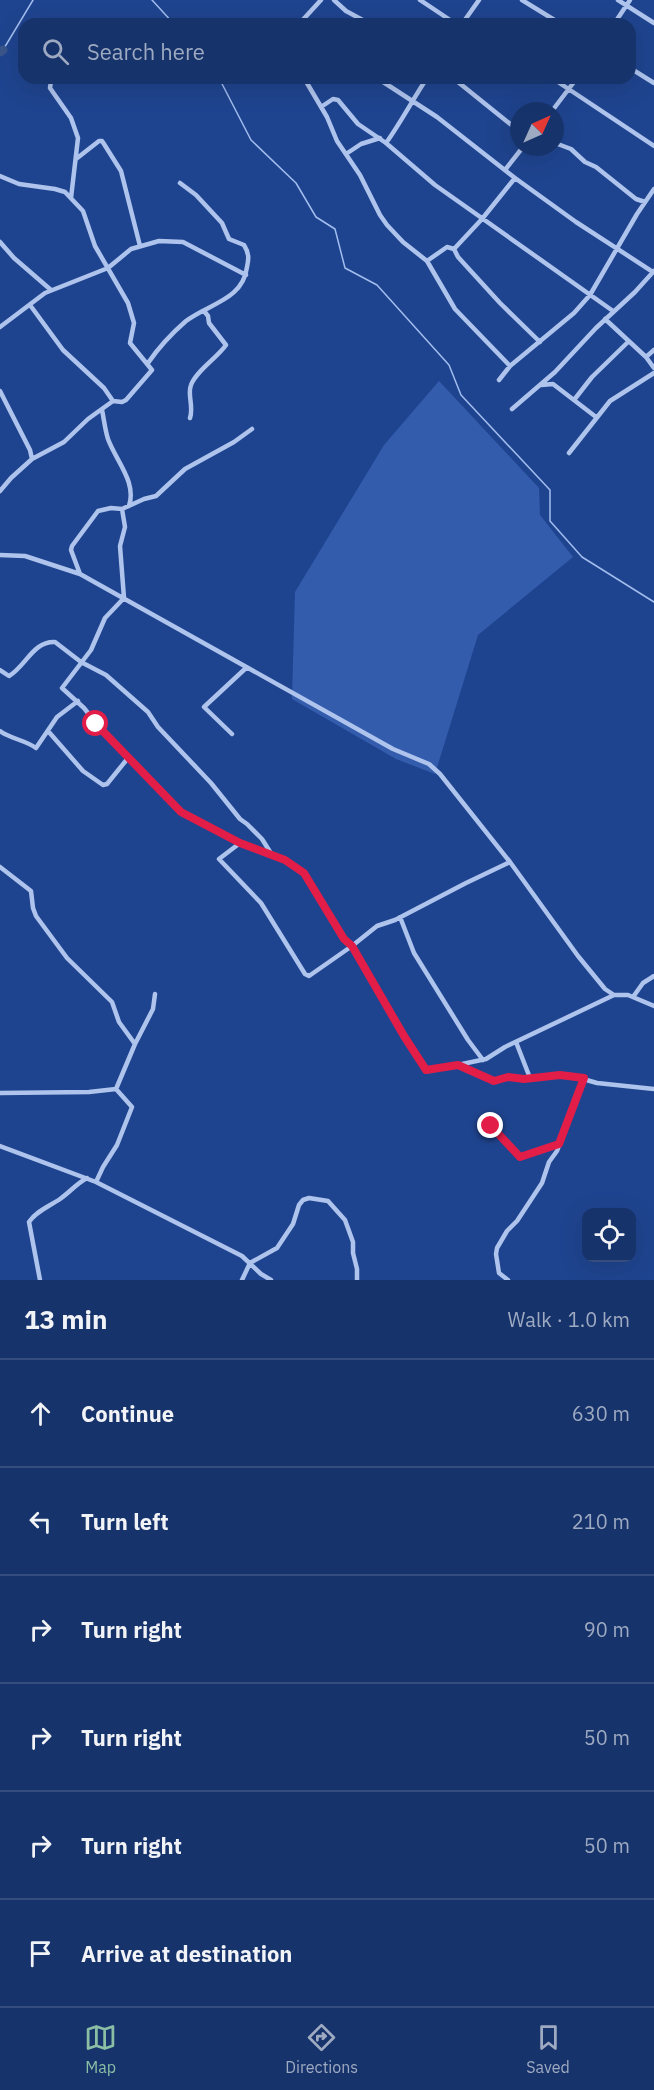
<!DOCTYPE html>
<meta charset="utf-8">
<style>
:root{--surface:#17336b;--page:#243f73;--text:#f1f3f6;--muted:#9eaac1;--line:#364e7e;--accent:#8abfa5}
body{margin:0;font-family:"IBM Plex Sans",sans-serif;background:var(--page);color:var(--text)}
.controls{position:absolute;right:18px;bottom:18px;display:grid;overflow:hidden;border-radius:12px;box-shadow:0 6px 24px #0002}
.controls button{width:54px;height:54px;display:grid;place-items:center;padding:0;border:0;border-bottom:2px solid var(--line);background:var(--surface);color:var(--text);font:30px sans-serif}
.compass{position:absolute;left:510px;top:102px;width:54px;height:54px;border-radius:50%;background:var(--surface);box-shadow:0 6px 24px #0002;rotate:45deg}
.stop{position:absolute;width:18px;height:18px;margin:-14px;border:4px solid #e11d48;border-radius:50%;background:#fff}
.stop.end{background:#e11d48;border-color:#fff;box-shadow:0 2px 6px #0008}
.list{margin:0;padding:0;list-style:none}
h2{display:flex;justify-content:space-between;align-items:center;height:78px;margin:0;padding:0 24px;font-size:26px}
h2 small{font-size:20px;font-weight:400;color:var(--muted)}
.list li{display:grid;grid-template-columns:39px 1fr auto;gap:18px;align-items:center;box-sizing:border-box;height:108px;padding:0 24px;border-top:2px solid var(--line)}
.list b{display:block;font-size:22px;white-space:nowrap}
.list em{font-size:20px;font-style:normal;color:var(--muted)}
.icon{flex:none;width:33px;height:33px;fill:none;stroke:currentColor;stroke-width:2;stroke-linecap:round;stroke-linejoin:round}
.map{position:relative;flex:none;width:654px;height:1280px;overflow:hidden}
.search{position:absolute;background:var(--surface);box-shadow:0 6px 24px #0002;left:18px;right:18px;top:18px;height:66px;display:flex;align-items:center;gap:15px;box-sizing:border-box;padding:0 21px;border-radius:18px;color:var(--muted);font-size:22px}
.sheet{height:726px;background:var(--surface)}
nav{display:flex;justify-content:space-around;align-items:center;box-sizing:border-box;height:84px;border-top:2px solid var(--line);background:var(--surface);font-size:16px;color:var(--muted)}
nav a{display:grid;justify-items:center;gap:3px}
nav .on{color:var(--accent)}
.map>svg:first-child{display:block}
</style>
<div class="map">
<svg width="654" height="1280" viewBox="0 0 654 1280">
<rect width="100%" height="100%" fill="#1f448f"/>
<!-- green -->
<path fill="#335cad" d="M439,381l100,107 1,27 33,42 -95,78 -43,139 -39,-15 -104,-60 3,-107 89,-147z"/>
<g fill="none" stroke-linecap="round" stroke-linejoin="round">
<!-- stream -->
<path stroke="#a2bdee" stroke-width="1.5" d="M152,0l22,24
M3,50l30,-50
M219,78l32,62 45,43 20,34 19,12 10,39 32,17 72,80 12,30 89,95v31l32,36 72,45"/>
<!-- river -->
<path stroke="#3a558b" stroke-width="9" d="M0,52l3,-2"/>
<!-- minor -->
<path stroke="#afc4ed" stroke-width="4.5" d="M334,0l12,11 24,13
M420,0l36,24
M522,0l39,24
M618,0l36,23
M299,24l22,-24
M462,24l17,-24
M614,24l16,-24
M630,68l24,15
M56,78l-5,3 -1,7 21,30 7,20 -7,60
M304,78l23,39 10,24 23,34 20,40 7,10 16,17 24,19 28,48 55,57
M377,78l60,39 78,61 61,44 77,50
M453,78l66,53
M552,78l102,68
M246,80l2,-2
M321,107l12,-8 5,1 20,24 28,19 49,42 178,126
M552,111l25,-33
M386,143c15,-21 27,-44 41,-65
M555,143l16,6 14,13 11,5 40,32 9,3
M346,154l15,-10 19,-6
M76,159l23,-18h3l2,3 17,27 19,75
M505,170l18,-23
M0,176l19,8 36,5 10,3 18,19 12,35 33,57 6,20 -4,20 22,27 -26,30 -4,2 -9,-1 -25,18 -24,23 -32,17 -21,19 -11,13
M0,242l14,16 37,32
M454,249l4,8 42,46 40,39
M454,249l28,-30 33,-41
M427,261l20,-14 7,2
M30,305l33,45 41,38 9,13
M605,319l41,38 8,11
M0,327l45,-34 63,-25 23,-19 28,-8 24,1 63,33
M646,357l8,-7
M148,363c11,-16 23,-29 38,-42 22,-17 57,-21 61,-54 2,-9 2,-14 -3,-22l-15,-6 -7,-16 -26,-28 -16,-12
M499,380l11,-14 64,-53 16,-18 47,-81 17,-25
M541,385l12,-1 43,33
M0,391l30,59 2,9
M574,400l18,-23 36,-35
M512,409l43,-37 41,-44 39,-36 19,-21
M102,410c2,9 3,20 6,29 8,22 29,43 21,67
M190,418c4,-12 -3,-23 1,-33 5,-14 26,-27 35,-40l-17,-22 -1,-7 -4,-5
M569,453l41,-52 44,-28
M122,509l3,18 -5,19 4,52 -19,20 -14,32 -29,38 22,20 15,19 82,85 59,31 45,17 19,13 40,66 8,7 72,122 5,3 57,-12 19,-12 109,-52
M0,555l25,1 55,18 313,175 36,15 11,10 70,88 68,94 27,33 9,6h14l26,11
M80,574l-9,-24 1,-4 26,-35 13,-3 11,1 22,-10 12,-3 29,-27 49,-27 18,-13
M0,670l9,6c17,-10 24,-35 46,-34l26,20 25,13 42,37 10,15 53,56 29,36 7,5 15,15 10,16
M0,731c11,8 25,9 36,17l21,-31 21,-16
M48,731l35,40 20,14 4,-1 21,-26
M232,734l-28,-27 42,-39
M240,843l-21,16 42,44 44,71 4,2 43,-30 25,-20 18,-6 71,-37 44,-21
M0,867l31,24 2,17 3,8 31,42 45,44 7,20 16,22
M400,917l14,36 54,87 15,20
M633,997l10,-14 11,-7
M516,1042l14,36
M458,1065l36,16 14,-4 16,2 45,-4 28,8 57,6
M116,1089l19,-45 18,-35 2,-15
M0,1093l89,-1 27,-3 16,18 -15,38 -14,22 -7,15
M491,1126l29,31 39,-13
M0,1146l96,36 146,74 19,18 10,6
M40,1280l-11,-58c7,-11 21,-16 31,-23 10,-7 16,-15 27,-21
M242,1280l8,-17 27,-15 16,-24 6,-19 4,-5 6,-2 19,3 17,19 8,22v11l4,16v11
M508,1280l-9,-7 -3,-19 1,-6 10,-17 10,-10 25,-38 7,-21 8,-11 27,-73"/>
</g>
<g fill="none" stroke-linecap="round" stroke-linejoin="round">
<!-- route -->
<path stroke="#e11d48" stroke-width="8" d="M96,724l85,88 59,31 45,17 19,13 40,66 8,7 52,90 22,34 32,-5 36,16 14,-4 16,2 36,-4 24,3 -25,66 -39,13 -29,-31"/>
</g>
</svg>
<div class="controls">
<button><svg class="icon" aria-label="locate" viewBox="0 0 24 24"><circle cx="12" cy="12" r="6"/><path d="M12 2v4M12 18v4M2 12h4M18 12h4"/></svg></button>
</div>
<svg class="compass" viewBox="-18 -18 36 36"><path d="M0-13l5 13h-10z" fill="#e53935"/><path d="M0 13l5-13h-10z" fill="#9eaac1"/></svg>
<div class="stop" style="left:96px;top:724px"></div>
<div class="stop end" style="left:491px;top:1126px"></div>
<div class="search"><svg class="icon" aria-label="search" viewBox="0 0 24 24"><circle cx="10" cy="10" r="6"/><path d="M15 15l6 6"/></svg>Search here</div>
</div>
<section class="sheet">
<h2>13 min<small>Walk · 1.0 km</small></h2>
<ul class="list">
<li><svg class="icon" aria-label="ahead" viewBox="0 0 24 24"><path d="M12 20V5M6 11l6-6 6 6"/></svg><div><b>Continue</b></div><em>630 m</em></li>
<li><svg class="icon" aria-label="left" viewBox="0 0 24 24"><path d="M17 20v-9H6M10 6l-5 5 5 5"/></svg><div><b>Turn left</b></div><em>210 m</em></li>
<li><svg class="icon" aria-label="right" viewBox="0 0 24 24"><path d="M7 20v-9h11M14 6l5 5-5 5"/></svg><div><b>Turn right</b></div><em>90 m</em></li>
<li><svg class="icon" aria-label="right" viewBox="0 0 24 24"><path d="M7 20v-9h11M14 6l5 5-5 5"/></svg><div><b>Turn right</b></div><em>50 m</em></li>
<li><svg class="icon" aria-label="right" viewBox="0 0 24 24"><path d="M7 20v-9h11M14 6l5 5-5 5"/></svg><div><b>Turn right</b></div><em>50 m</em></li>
<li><svg class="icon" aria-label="arrive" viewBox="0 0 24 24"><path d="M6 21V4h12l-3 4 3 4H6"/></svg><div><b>Arrive at destination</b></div></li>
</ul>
</section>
<nav>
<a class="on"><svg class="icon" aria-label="map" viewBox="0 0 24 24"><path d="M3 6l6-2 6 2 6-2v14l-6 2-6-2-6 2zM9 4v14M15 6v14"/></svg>Map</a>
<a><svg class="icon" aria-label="directions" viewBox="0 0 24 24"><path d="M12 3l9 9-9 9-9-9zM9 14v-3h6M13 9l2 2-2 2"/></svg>Directions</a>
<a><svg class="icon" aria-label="saved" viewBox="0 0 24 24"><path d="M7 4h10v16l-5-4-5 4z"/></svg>Saved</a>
</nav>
